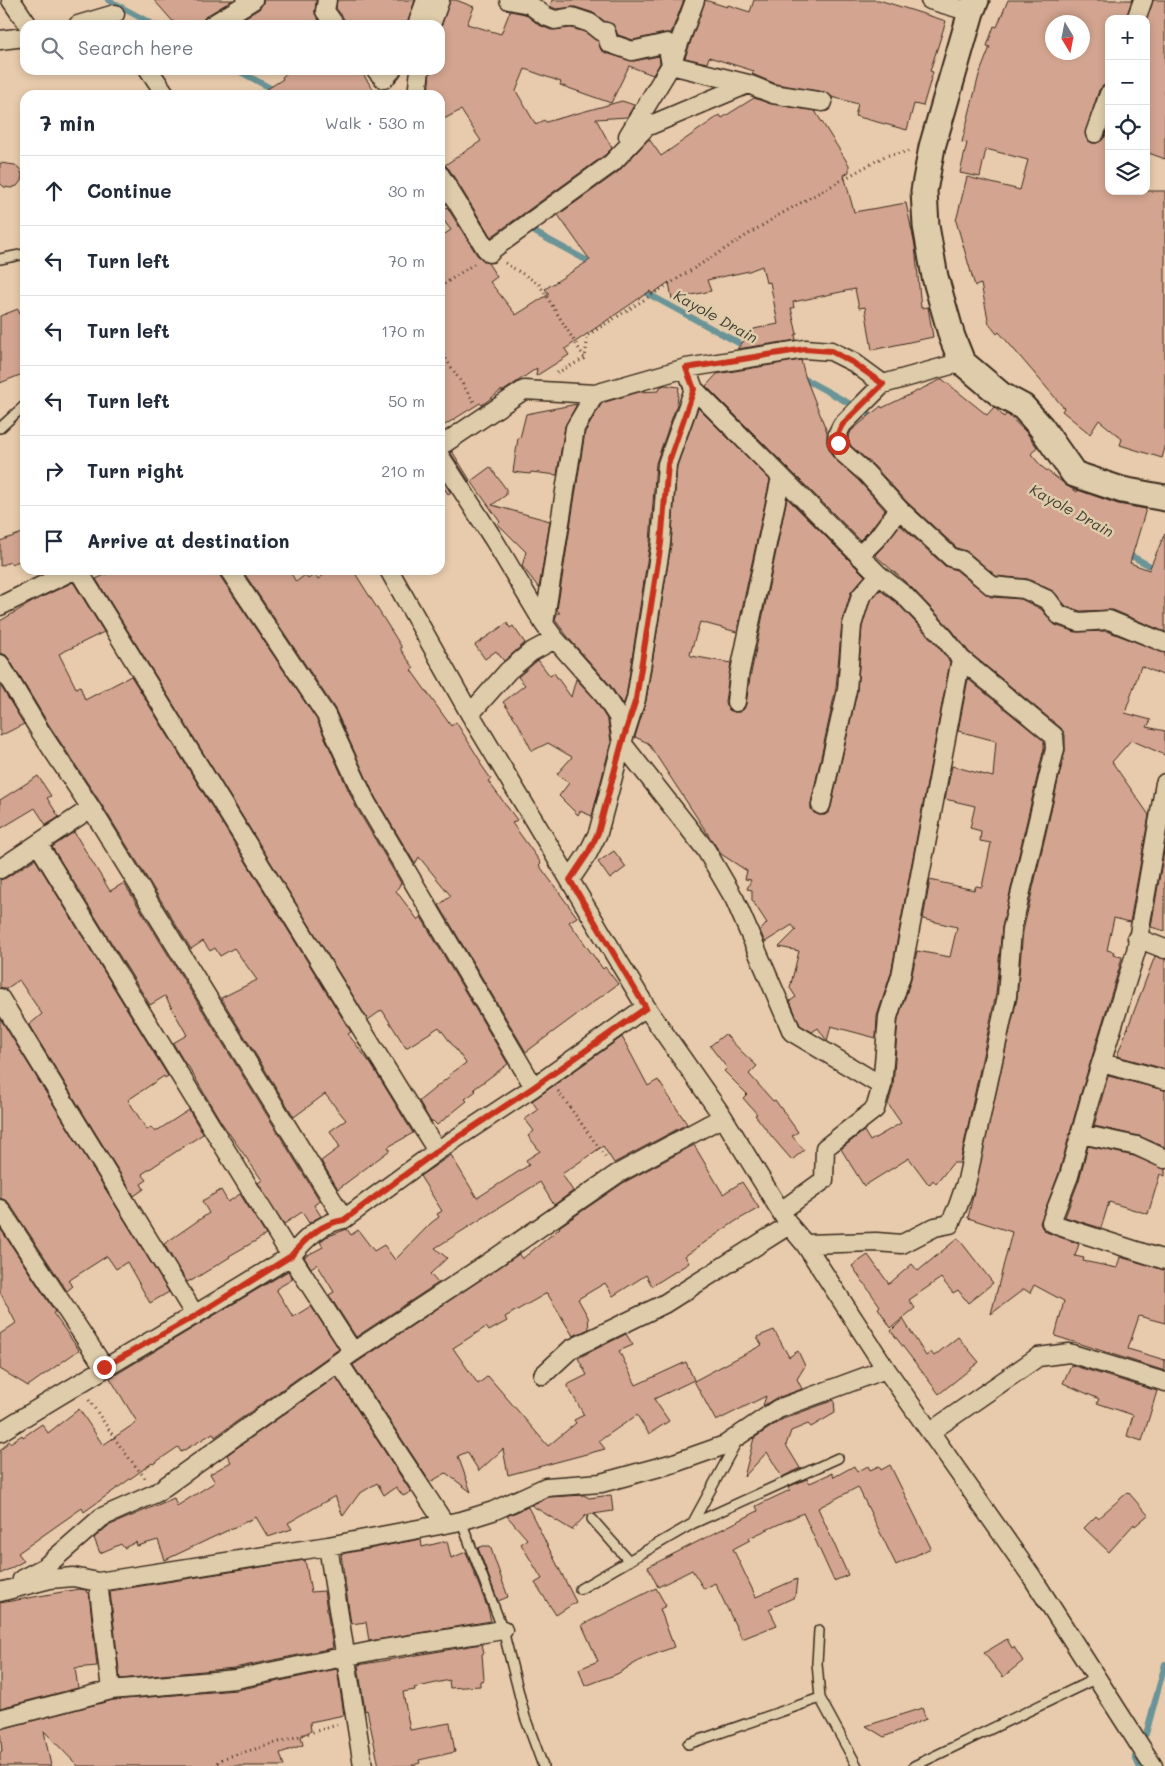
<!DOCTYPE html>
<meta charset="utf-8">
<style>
:root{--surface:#fff;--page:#f6f6f7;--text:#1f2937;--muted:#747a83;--line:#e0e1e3}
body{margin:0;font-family:Mali,sans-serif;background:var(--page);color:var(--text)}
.controls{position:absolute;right:15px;top:15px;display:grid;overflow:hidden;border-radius:10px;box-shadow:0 2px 8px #0003}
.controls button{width:45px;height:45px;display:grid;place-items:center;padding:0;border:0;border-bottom:1px solid var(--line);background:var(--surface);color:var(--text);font:25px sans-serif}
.compass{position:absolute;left:1045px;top:15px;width:45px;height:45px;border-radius:50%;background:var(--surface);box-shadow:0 2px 8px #0003;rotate:170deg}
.stop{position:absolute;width:15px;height:15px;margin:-11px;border:4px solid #c8321e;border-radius:50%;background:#fff}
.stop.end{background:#c8321e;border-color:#fff;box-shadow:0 1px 5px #0008}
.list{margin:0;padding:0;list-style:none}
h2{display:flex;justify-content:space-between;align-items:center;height:65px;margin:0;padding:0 20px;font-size:21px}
h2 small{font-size:16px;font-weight:400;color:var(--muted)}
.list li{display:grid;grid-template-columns:32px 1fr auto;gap:15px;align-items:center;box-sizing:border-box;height:70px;padding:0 20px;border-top:1px solid var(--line)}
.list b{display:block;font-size:19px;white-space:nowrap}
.list em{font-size:16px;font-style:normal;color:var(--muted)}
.icon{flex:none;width:28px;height:28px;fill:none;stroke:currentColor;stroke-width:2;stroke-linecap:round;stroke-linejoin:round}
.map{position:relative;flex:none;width:1165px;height:1766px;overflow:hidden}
.search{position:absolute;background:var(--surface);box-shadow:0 2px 8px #0003;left:20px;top:20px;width:425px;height:55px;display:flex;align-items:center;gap:12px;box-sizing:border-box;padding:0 18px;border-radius:15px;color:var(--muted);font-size:19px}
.panel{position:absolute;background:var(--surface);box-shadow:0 2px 8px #0003;left:20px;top:90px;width:425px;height:485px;border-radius:15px}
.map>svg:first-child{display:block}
</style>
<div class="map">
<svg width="1165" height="1766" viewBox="0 0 1165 1766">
<rect width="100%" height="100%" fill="#e8cbac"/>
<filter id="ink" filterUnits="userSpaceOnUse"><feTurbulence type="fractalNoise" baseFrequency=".02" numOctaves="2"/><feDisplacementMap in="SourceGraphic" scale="10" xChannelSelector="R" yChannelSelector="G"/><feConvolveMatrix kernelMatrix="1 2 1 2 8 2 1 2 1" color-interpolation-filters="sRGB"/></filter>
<g filter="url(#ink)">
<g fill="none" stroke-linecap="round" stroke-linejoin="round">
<!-- stream -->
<path stroke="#6a9497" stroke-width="6" d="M108,0l46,25
M237,70l46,25
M507,217l88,48
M641,290l116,63
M799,376l79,43
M1126,553l39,21
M1146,1734l19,-70
M1135,1757l4,9"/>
</g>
<!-- building -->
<path fill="#d3a590" stroke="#3b2a1e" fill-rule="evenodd" d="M154,0h79l-27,16 -3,4 -2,5h-25z
M264,0h52l-1,14 7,11h-90l27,-16 3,-4z
M337,0h78l-8,25h-62l-1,-6 -8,-11z
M450,0h6l18,7 -7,17 34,10 9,-23 15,3 14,11 12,5 20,-2 14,4 13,9 3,9 5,3 28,8 25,-5 1,7 -7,12 -24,-9 -18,37 -51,-18 1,-3 -36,-13 -9,22 20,34 8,-5 2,2 76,-21 12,4 -7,12 -31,2 16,29 -7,7 -114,82 -42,-68 -4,-4 36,-24 -20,-31 -21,11v-26h-12l2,-25h10v-40z
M552,0h132l-13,33h-6l-32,7 -15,-5 -5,-11 -9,-3 -10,-8 -19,-6 -19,2 -6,-3z
M705,0l22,7 1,-2 22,7 4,-12h125l67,21 -16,50 3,1 -10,34 -9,-2 -7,26 -52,-14 3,-12 -26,-7 -7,-5 -49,-8 -24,-10 2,-3 -45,-14 -2,6 -22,-5z
M1008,0h124l-6,19h-17v65l-6,2 -4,4 -14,44 2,6 5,3h5l8,-6 4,-11v65h56v257l-3,10 -42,-13 2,-6 -23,-19 -9,14 -28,-23 2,-3 -65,-76 -2,2 -8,-10 -8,-40 -6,2 -19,-65 11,-44 53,13 8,-30 -42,-11 -6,28 -20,-4 7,-30 -5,-1 17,-67 11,-28 -3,-1 7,-20 3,1zM1052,22h30v30h-30z
M1153,0h12v159l-19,-7v-130z
M290,70h70l17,25h-119l25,-16 -1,-2z
M754,98l17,6 44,7 34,54v7l-5,3 10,37 52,-9 9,43 6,62 7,-1 5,30 -61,13 -7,-43 -6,1 -4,-19 -62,13 1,6h-3l6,26 -2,1 1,5 -59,9 17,-20 24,-5 -8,-42 -4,1 -4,-17 -13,5 -42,9 4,11 -39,8 -3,-17 -17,12 -2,-3 -85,58 4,6 -33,21 1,-8 -35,24v-2l-20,15 -2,-2 -40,25v-191l11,-7 -11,-14v-3l7,-6 30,48 11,8 9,14 -7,5 26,33 33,-21 -4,-5 45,-29 -32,-45 60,-43 31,-33 12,17 59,-41 2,3z
M0,163l15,2 5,4 2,6 -1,6 -4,5 -6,2 -7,-1 -4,-4z
M18,309l7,19v45l-25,10v-67z
M801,360l4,16 22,56v12l5,12 27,25 26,29 -15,20 -10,10 -154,-154 11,-12z
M942,379l45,36 7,-8 10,10 2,-3 2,1 18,17 11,15 -6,7 11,13 27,20 8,5 1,-2 40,14 28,5 -16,54 19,7 16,-37v99l-52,-22 -33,1 -14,-5 -13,-15 -25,-12 -32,-3 -28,-24 -11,-4 -50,-46 -33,-36 -23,-20 -3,-7 3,-8 30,-25 1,2z
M665,385l14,2 -2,17 -21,59 -6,79 -24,155 -3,8 -13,-20 -39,-44 -16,-21 2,-7h3l-3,-3 28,-178 17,-29 37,-11 20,-1 1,-4z
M577,404l-12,22 -8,49 -26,-3 -1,2 -17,-2 5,-34h2l6,-24z
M698,408l72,72 -33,152 -37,-10 -10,32 1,2 40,7 -6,38 1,5 3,4 5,2h6l4,-3 2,-5 4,-26 37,-180 78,78 -14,16 -9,30 -6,66 -25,115v6l3,4 5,2h6l4,-3 2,-5 26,-115 5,-65 8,-26 10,-11 17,13 39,41 14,18 -59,311 -14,43 -1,22 -45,-12 -4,15 -9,-13 -6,4 -12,-7 -10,-24 6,-4 -6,-9 9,-37 -20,-4 17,-17 -4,-5 -27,17 -5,-11 7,-8 -15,-23v-10l-5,-1 4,-9 -6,-1 2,-8 -26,-17 -73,-111 -13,-6 11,-36 25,-156 6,-79z
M452,451l18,29 -1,1 -19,-29z
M490,467l16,22v6l-14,10 58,16 -11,67 -17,-22 4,-14 -28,-28 2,-2 -29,-41z
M440,476l11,17 -3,1 -8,-12z
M900,525l45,41 11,4 30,24 5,3 30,2 20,10 14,16 20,7 32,-1 58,22v23l-24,-10 -16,47 26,7 -4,7 18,4v24l-34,-15 -19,22 37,53 -19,107 -16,-4 -7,32 7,2 -1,3 9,2 -3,12 -39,127 -21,77 -19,50 2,5 4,4 33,12 -4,12 9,2 -1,3 34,7 3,-11 45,13v53l-26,-7 -11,33 37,11v11l-110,-35 9,-35 -30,-16 -4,8 -6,-4 -33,25 21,-82 -44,-14 49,-220 6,-67 42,-180v-16l-4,-7 -92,-76 -17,-22 -40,-42 -37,-33 11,-12z
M25,532v27l-14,5 -1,-2 -10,4v-25z
M115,570h103l2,6 97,144 39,87 45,76 -5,8 22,29 3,-3 87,147 -34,25 2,2 -11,8 2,2 -30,24 -4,-4 -2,1 -12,-21 31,-25 -1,-1 17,-12 -27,-36 -33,21 -24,-38 -14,10 -272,-441z
M242,570h47l7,12 9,-7 3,4 7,-5 3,5 13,-9h22l48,76v4l13,18 -3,2 40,56 5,-4 25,40 -1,1 11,16 -3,2 29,39 -5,3 29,40 -2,2 38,52 -8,5 34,47 2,-2 13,17 -92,68 -87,-147 12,-9 -32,-39 -4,7 -40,-67 -40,-88z
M73,582l31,50 -45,22 17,34 4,-2 5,14 46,-24 220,356 -3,2 23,30 42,69 -25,14 2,3 -52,39 -17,-28 19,-14 -10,-16 16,-11 -21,-26 -31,23 -73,-119 36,-18 -23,-32 -14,8 -5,-8 -5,3 -7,-10 -12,8 -91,-147 -51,-77 -40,-66 -3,-4 -6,-2v-32l34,-20z
M507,623l3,5 3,-2 12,17 -21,18 -8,-10 -11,8 -10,-14z
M538,660l12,16 4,-3 17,24 5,-18 18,19 14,23 3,21 -19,74 -12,-5 -2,4 -19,-19 10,-13 -12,-9 15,-17 -24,-14 -16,8 -14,-28 -15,-21 22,-17 -7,-8z
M968,679l76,62v7l-42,179 -6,67 -36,169h-7l-17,21 -3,-4 -4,5 -20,-27 -45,28 -23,-37 23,-18 6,10 31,-18 -13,-19 5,-17 5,-68 13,-40 6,-28 33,6 7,-30 -34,-8 7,-39 44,10 2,-4 6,1 9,-44 -11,-2 1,-10 -11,-3 5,-22 -30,-7 7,-33 41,11 3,-36 -38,-10z
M0,685l24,39 -24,12z
M38,776l13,20 -4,2 12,19 -13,8 -11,-17 -35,21v-29z
M74,832l36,59 14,-8 196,318 -6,4 7,11 -12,7 -7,-11 -18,12 -26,-41 4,-3 -41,-58 -34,-58 -1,1 -13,-22 14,-8 -22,-39 -15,9 -98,-158z
M1165,845v86l-14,-4z
M614,851l12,16 -16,12 -12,-17z
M35,859l133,217 -3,2 -1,-2 -36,24 19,30 4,-3 4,5 34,-22 14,24 -61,40 5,6 -6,4 3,5 -10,7 -105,-171 13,-11 -23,-34 -13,9 -6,-2v-107l6,-2z
M1155,956l10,3v110l-48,-13z
M0,1018l169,274 -19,11 -23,-41 -11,7 -9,-13 -39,25 5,5 -6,5 -58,-88 -4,-3 -5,-2z
M725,1034l17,18 15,14 -8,8 24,27 2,-1 23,32 -6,4 12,14 -12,10 -19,-22 -18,-23 2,-1 -14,-16 4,-4 -23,-23 3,-3 -17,-22z
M622,1037l26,49 10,-6 29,44 -73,39 -11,-17 -41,28 11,17 -19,14 -14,-23 -105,66 12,10 -17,16 8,9 -82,54 -27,-42 5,-3 -17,-28 -6,4 -7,-11 19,-10 -3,-5 6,-5 21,-8 4,6 7,-5 16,21 10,-6 11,15 36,-37 8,-6 -2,-3 5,-3 -22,-35 31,-21 26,43 52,-33 -3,-5 14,-9 -12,-15 6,-5 -9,-12 13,-9 -6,-9z
M1108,1076l57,14v57l-26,-11 -45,-10z
M694,1145l29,49 19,-12 17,26 -23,13 -51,35 4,7 -37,23 -6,-11 -33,21 -8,-13 -27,16 10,18 1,12 -16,7 -26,-43 -42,24 2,4 -18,10 -3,-4 -33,21 25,36 10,-8 60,70 28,-23 -2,-3 10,-5 -17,-30 20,-10 -9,-17 48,-24 7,11 -14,6 17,34 50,-23 8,18 -40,19 15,22 -20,13 -12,-19 -38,26 6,8 -97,26 -5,-26 -24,22 -12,-19 -9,4 13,36 -25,-19 -16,9 -77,-117 166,-111 3,5 38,-31 -1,-1 64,-44z
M1088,1146l46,10 31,13v7l-5,-2 -12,40 -39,-12 -8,26 -36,-11 14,-37z
M221,1190l7,12 12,-8 26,41 -37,21 1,1 -39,24v-1l-4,2 -23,-38 45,-31 -7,-12z
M0,1228l55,84 -2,1 26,37 -51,36 -28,-17v-35l16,-11 -16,-31z
M958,1238l35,45 -25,20 -10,-13 -5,3 -12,-15 -32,22 6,8 -24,20 -13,-20 2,-2 -28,-40 16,-11 21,29 23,-20 6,7z
M288,1271l5,8 -17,10 17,28 18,-11 28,43 -124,88 -2,-4 -32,19 -3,-5 -25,17 -1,-1 -68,49 -2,-4 -64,45 6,8 -24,13v-123l9,-10 1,2 12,-8 1,2 19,-13 6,9 31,-24 24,36 34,-23 -27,-44z
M903,1319l23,37 5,-4 3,4 24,-19 21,25 -40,32 -48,-63z
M774,1330l15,27 9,-6 7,15 -8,13 5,10 -28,10 -11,7 3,-10 -50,25 -22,-40 68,-36 -5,-8z
M1071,1365l86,26 -15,50 -15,-5 6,-21 -36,-12 2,-4 -36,-16z
M336,1377l75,115 -8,4 -7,-9 -12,8 -7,-12 -18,11 -16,22 -8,-20 -47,27 4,6 -24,8 -12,-20 -91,43 -7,-20 -21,6 -1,-4 -12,6 -3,-4 -21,9 -6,-15 14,-12 66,-28 3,8 38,-24 -5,-8 21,-12 -4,-7z
M834,1400l1,13 -24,14 -3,-3 -17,7 -5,14 14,23 -18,9 -15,-25 -23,25 10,-39 29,-19z
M890,1465l41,83 -35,17 -38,-78 -40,21 30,67 -14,6 -31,-68 -54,25 1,2 -17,9 23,48 41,-18 -2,18 -26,12 8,16 -35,14 -27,-56 -11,6 -12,-19 -34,17 -10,-20 110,-56 -2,-5 34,-16 -2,-3 19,-8 3,4 22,-10 2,4 20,-11 3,6 11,-6 2,4 9,-4 2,4z
M1128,1492l20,23 -13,11 -1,-2 -25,28 -25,-24 12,-12 2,2z
M584,1495l5,3 22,-3 2,16 -27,4 -14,15 -41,-25 18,-8z
M528,1507l48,95 -20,13 -21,-32 7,-4 -21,-35 6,-5 -20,-23z
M421,1539l1,8 25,-6 4,17 15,-6 22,57 3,12 -122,20 -3,-19 -15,2 -10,-70z
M483,1546h7l18,51 -10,4 -20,-53z
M305,1560l6,32 13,-1 9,57 -99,20 -114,11 -10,-88z
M656,1588l10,18 -6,3 14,38 -30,11 -27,16 -32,12 -6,-17 19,-8 -16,-36z
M79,1589l7,1 1,3h2l8,73 -22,2 3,20 -78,20v-105z
M1007,1639l5,9 2,-1 9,14 -20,16 -19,-24z
M482,1644l2,9 -2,1 2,26 -4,1v5l-30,2 -1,-8 -35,8 1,2 -12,2 7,38 40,-7 5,29 -36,8 1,3 -11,3h-30l-12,-56 -2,1 -7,-46z
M337,1669l7,46 -34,7 1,9 -10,5 2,9 -23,8 4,13h-206l-34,-35 7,35h-51v-14h2l-2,-23 113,-29 124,-10z
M922,1708l4,11 -42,18 -18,-11z"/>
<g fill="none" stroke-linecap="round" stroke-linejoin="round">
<!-- lane casing -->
<g stroke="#3b2a1e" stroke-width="12">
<path id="lane" d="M0,259l25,-5
M0,428l25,-23
M737,1441l-45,83 146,-66
M592,1519l37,42
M461,1521l42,109 22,87 18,49
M580,1589l112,-65
M819,1630l-2,33 3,35 37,68
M688,1744l132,-46
M914,1766l183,-88"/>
</g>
<!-- street casing -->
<g stroke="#3b2a1e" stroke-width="21">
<path id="street" d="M11,0l17,25
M327,0l-2,11 10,14
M509,0l20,4 16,12 10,4 17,-3 18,6 10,8 6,1 3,11 23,8 35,-8 4,22 77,19 25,10 50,8
M930,0l41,12
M1136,19l7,-19
M78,25l37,-11
M212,25l41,-25
M417,25l9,-25
M431,25l9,-25
M0,40l25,-3
M149,70l17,25
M376,70l8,9 8,-9
M417,95l3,-25
M1095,133l14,-39
M628,136l43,-71 24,-65
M440,175l46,74 4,4 3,-4 119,-86 34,-36 102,-43
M962,362l-79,22 -41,41 -4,8 -1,7 5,12 24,21 33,36 53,49 9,2 31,26 32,3 24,11 11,15 20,7 30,-2 56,23
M686,368l8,21 185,186 25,20 40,42 17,22 93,77 1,13 -43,180 -5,67 -40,184 -9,26 -8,18 -15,3 -33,17 -26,-2 -71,2
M440,444l5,-1 79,-53 71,4 91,-26 119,-19 26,2 22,11 30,22
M440,456l54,84 50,84 11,15 47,53 16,25 4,26 84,107 29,50 57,132 90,54
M859,556l19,-19 21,-28
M78,570l359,581
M229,570l97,145 40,87 168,285
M389,570l81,144 176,293 77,110 66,108 16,19 81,125 146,208 121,189
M0,606l74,-36
M544,624l31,-196 20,-34
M0,664l40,67 51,77 253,411
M736,702l3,-26 42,-199
M470,714l38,-43 23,-19 24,-13
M1165,783l-29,168 -46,148 -21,77 -18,46 8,4 106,34
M821,805l26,-115 5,-65 9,-29 18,-21
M38,844l253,412 62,96
M0,869l91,-61
M570,880l18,-27 10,-20 24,-90 14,-44 25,-156 6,-79 27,-75
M1137,938l28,11
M0,998l195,317
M1102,1063l63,17
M1081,1134l56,12 28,13
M0,1209l104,158
M781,1211l43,-31 1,-32 50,-39 7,-23 6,-69 13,-41 60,-317
M339,1363l106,161
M543,1375l28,-26 93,-45 125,-79
M0,1432c96,-60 195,-116 291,-176 14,-17 30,-33 53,-37l93,-68 97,-64 112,-80
M930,1432l108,-75 31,-4 96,29
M328,1546l35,220
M22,1579l23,-12 57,-50 54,-24 197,-141 135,-89 129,-89 106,-57
M0,1592l50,-13 23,-2 25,5 230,-36 133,-25 32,-10 53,-24 55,-4 73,-20 51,-18 53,-36 108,-40
M111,1690l125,-11 141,-29 126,-20
M0,1719l111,-29 -13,-108"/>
</g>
<!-- secondary casing -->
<g stroke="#3b2a1e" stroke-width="29">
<path id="secondary" d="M976,0l-5,12 -39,135 -8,44 2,35 9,51 17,60 10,25 39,33 22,12 18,20 33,47 48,16 43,8"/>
</g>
<!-- path -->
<path stroke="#3b2a1e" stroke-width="3" stroke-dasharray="1 4" stroke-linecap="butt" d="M505,263l34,21 45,73
M440,287l35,-24
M440,345l4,11 30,46
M557,373l28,-15 3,-23 191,-120 106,-59 25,-5
M558,1091l49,68
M89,1400l33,49 23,29
M214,1766l10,-8 113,-33"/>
<!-- lane -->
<use href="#lane" stroke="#deccaa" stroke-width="9"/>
<!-- street -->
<use href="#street" stroke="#deccaa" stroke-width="18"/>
<!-- secondary -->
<use href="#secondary" stroke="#deccaa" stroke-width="25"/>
</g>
</g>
<g fill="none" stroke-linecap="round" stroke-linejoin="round" filter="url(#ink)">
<!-- route -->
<path stroke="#c8321e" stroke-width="6" d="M104,1367l91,-51 96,-60c14,-17 30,-33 53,-36l93,-69 97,-64 112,-79 -76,-128 18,-27 10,-20 24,-90 14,-44 25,-156 7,-79 26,-75 -8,-21 119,-19 26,2 21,11 31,22 -41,41 -4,8v10"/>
</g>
<g text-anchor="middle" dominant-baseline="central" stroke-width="5" stroke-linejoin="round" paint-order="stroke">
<!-- water labels -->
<g font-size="15" font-style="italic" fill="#433c32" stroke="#deccaa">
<text transform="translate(716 316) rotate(29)">Kayole Drain</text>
<text transform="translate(1072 510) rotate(29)">Kayole Drain</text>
</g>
</g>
</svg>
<div class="controls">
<button>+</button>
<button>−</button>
<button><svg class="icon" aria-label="locate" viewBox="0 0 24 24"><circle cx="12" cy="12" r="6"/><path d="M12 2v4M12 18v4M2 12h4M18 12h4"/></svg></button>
<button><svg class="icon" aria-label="layers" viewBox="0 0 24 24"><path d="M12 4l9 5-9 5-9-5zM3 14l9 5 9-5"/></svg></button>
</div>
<svg class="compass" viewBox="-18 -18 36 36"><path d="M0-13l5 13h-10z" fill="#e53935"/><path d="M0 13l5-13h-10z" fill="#747a83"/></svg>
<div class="stop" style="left:838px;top:443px"></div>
<div class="stop end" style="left:104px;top:1367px"></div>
<div class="search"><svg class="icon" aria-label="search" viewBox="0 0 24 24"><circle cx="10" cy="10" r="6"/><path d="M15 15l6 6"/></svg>Search here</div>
<section class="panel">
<h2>7 min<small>Walk · 530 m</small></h2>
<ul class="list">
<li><svg class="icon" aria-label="ahead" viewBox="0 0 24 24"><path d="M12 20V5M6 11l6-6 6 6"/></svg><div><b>Continue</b></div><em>30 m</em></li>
<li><svg class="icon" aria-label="left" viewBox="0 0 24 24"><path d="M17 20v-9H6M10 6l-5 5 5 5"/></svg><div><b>Turn left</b></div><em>70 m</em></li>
<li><svg class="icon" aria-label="left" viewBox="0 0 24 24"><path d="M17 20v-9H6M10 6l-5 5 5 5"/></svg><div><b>Turn left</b></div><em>170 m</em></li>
<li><svg class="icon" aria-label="left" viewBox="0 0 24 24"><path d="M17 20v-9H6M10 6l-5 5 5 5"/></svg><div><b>Turn left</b></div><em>50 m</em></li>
<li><svg class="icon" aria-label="right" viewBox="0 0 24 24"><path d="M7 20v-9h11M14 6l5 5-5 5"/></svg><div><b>Turn right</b></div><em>210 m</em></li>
<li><svg class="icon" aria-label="arrive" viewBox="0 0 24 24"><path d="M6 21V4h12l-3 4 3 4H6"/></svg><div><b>Arrive at destination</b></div></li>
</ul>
</section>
</div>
